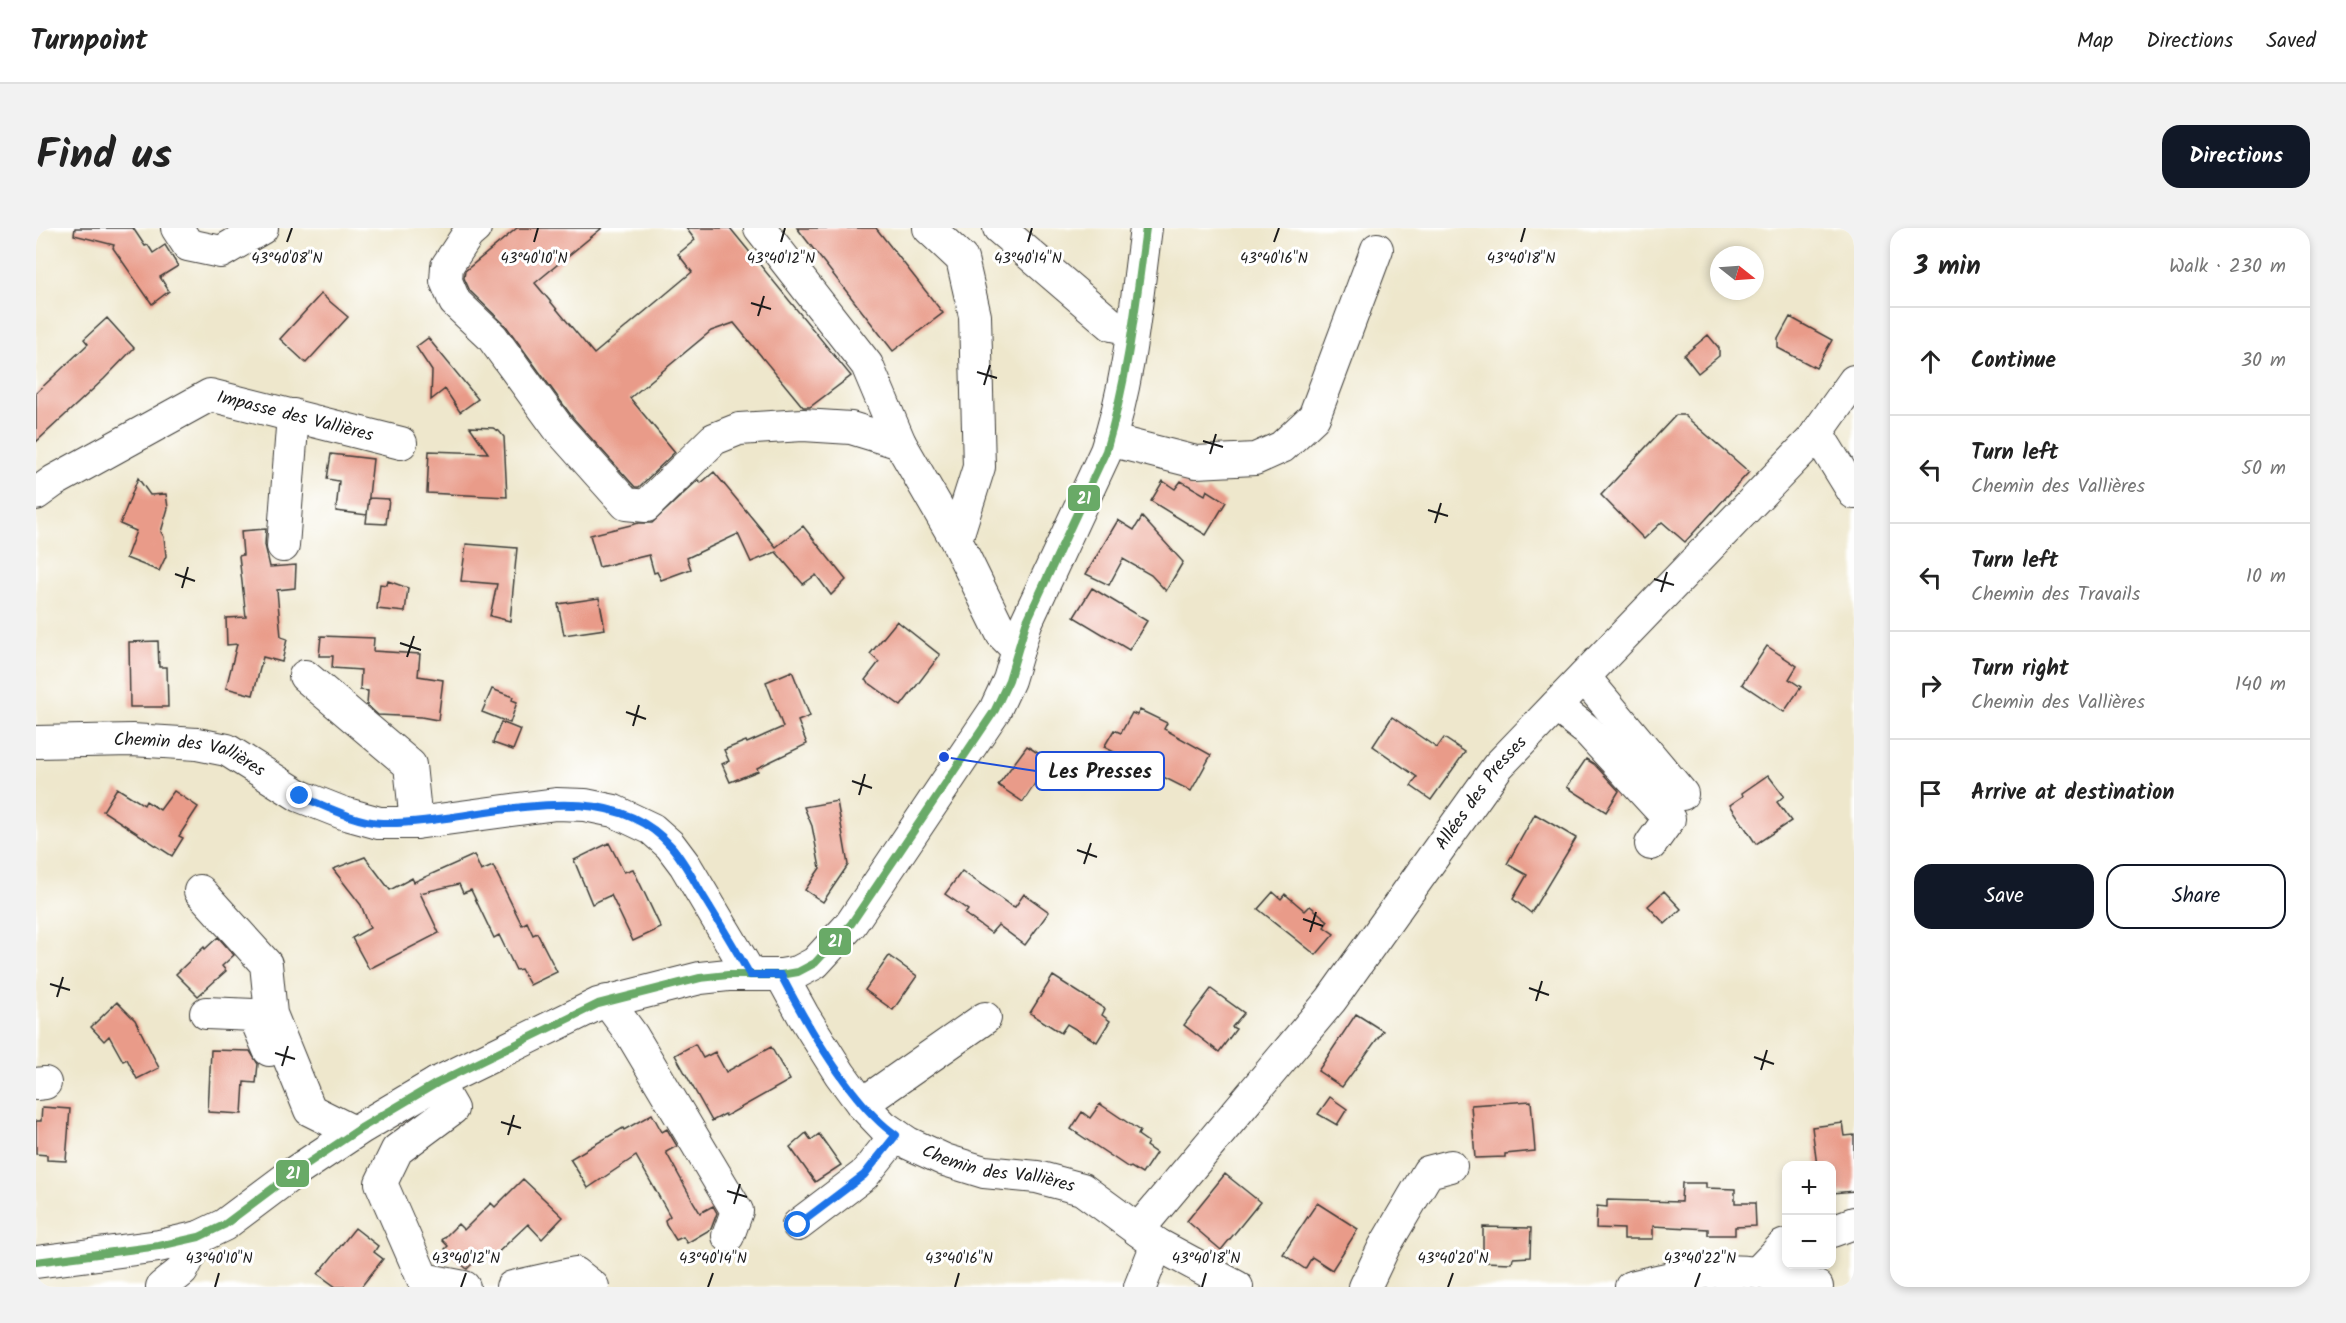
<!DOCTYPE html>
<meta charset="utf-8">
<style>
:root{--surface:#fff;--page:#f2f2f2;--text:#222;--muted:#767676;--line:#e0e0e0;--accent:#111827}
body{margin:0;font-family:Kalam,sans-serif;background:var(--page);color:var(--text)}
.controls{position:absolute;right:18px;bottom:18px;display:grid;overflow:hidden;border-radius:12px;box-shadow:0 3px 9px #0003}
.controls button{width:54px;height:54px;display:grid;place-items:center;padding:0;border:0;border-bottom:2px solid var(--line);background:var(--surface);color:var(--text);font:30px sans-serif}
.compass{position:absolute;left:1674px;top:18px;width:54px;height:54px;border-radius:50%;background:var(--surface);box-shadow:0 3px 9px #0003;rotate:107deg}
.stop{position:absolute;width:18px;height:18px;margin:-14px;border:4px solid #1a73e8;border-radius:50%;background:#fff}
.stop.end{background:#1a73e8;border-color:#fff;box-shadow:0 2px 6px #0008}
.list{margin:0;padding:0;list-style:none}
h2{display:flex;justify-content:space-between;align-items:center;height:78px;margin:0;padding:0 24px;font-size:26px}
h2 small{font-size:20px;font-weight:400;color:var(--muted)}
.list li{display:grid;grid-template-columns:39px 1fr auto;gap:18px;align-items:center;box-sizing:border-box;height:108px;padding:0 24px;border-top:2px solid var(--line)}
.list b{display:block;font-size:22px;white-space:nowrap}
.list p{margin:0;font-size:20px;white-space:nowrap;color:var(--muted)}
.list em{font-size:20px;font-style:normal;color:var(--muted)}
.actions{display:flex;gap:12px;padding:18px 24px}
.actions a{flex:1;padding:14px 0;border:2px solid var(--accent);border-radius:18px;text-align:center;font-size:21px;color:var(--accent)}
.actions .main{background:var(--accent);color:#fff}
.icon{flex:none;width:33px;height:33px;fill:none;stroke:currentColor;stroke-width:2;stroke-linecap:round;stroke-linejoin:round}
.map{position:relative;flex:none;width:1818px;height:1059px;overflow:hidden;border-radius:18px}
header{display:flex;align-items:center;gap:36px;box-sizing:border-box;height:84px;padding:0 30px;background:var(--surface);border-bottom:2px solid var(--line)}
header strong{font-size:28px}
nav{display:flex;gap:33px;margin-inline-start:auto;font-size:21px}
.intro{display:flex;align-items:center;justify-content:space-between;box-sizing:border-box;height:144px;padding:0 36px}
h1{margin:0;font-size:42px}
.button{padding:15px 27px;border-radius:18px;background:var(--accent);color:#fff;font-size:21px;font-weight:700}
main{display:flex;gap:36px;padding:0 36px}
aside{flex:1;background:var(--surface);border-radius:18px;box-shadow:0 3px 9px #0003}
.map>svg:first-child{display:block}
</style>
<header>
<strong>Turnpoint</strong>
<nav><a>Map</a><a>Directions</a><a>Saved</a></nav>
</header>
<div class="intro"><h1>Find us</h1><a class="button">Directions</a></div>
<main>
<div class="map">
<svg width="1818" height="1059" viewBox="0 0 1818 1059">
<rect width="100%" height="100%" fill="#fff"/>
<filter id="ink" filterUnits="userSpaceOnUse"><feTurbulence type="fractalNoise" baseFrequency=".0167" numOctaves="2"/><feDisplacementMap in="SourceGraphic" scale="12" xChannelSelector="R" yChannelSelector="G"/><feConvolveMatrix kernelMatrix="1 2 1 2 8 2 1 2 1" color-interpolation-filters="sRGB"/></filter>
<filter id="wash" filterUnits="userSpaceOnUse"><feTurbulence type="fractalNoise" baseFrequency=".008" numOctaves="4" result="noise"/><feDisplacementMap in="SourceGraphic" scale="24" xChannelSelector="R" yChannelSelector="G"/><feGaussianBlur stdDeviation="1.35" result="paint"/><feColorMatrix in="noise" values="0 0 0 0 0 0 0 0 0 0 0 0 0 0 0 0 0 1.4 0 .05"/><feComposite in="paint" operator="in"/></filter>
<g filter="url(#wash)">
<rect width="100%" height="100%" fill="#eee7cc"/>
<g id="blocks">
<!-- building -->
<path fill="#e99b89" d="M39,0h58l12,18 3,-1 5,8 12,-8 13,21 -18,11 9,14 -17,13 -39,-56 1,-3 -40,-10z
M481,0h85l-67,55 59,71 98,-82 -14,-18 17,-14 -9,-12h44l121,148 -41,31h-7l-69,-84 -23,8 -81,67 45,54 -36,35h-4l-62,-69 -67,-92 -36,-35 -6,-13 1,-7z
M761,0h79l67,85 -50,38z
M285,66l27,23 -42,46 -26,-24z
M1754,89l42,23 -16,28 -38,-20v-9z
M71,90l27,30 -30,31 -68,63v-49l52,-49 -4,-5z
M1672,107l11,13v8l-21,17 -14,-18z
M392,110l50,61 -18,13 -15,-23 -14,11 1,-29 -16,-24z
M1640,187h8l65,57 -64,70 -23,-20 -18,17 -43,-44z
M434,199l23,1 6,3 5,6 3,60 -80,-4 2,-42 59,2z
M295,226l42,5 -6,56 -31,-4 3,-30 -12,-2z
M678,244l62,75 27,-21 43,54 -15,15 -15,-20 -13,9 -27,-32 -25,10 -13,-28 -51,24 4,11 -30,11 -4,-8 -3,1 -5,-18 -50,12 -9,-32 49,-12h13l46,-43 3,3z
M102,250l12,17 16,-1 2,14 -7,24 3,5 2,19 -7,15 -33,-13 10,-27 -16,-7z
M1127,253l12,8 6,-8 24,14 2,-5 19,12 -20,33 -55,-34z
M333,270l20,1 -3,25 -20,-1z
M1106,289l41,45 -17,29 -15,-16 -28,-16 -14,26 -23,-11 32,-54 16,10z
M230,301l-1,16 5,22 26,-2 -1,23 -18,2 4,47 6,2 -5,23 -19,-5 -10,38 -27,-7 11,-44 -10,1 -1,-27 20,-1 -7,-61 4,-1 -2,-24z
M430,316l51,4 -7,73 -20,-5 7,-32 -36,-3z
M352,353l20,7 -3,24 -28,-3 3,-25 7,1z
M1056,360l55,33 -18,29 -55,-33z
M563,370l6,31 -41,6 -6,-31z
M861,393l43,34 -39,51 -36,-26 14,-18 -9,-8z
M285,408l53,2 -1,13 47,3 -2,22 25,4 -5,40 -17,-3 -43,-2 -11,-10 1,-14 -8,-1 1,-20 -29,-2 1,-12h-14z
M122,413l1,26h8l1,40h-38l-1,-65z
M1731,418l30,20 -8,13 12,8 -17,25 -42,-28z
M756,443l18,45 -12,5 9,23 -50,24 1,3 -28,11 -8,-18 7,-3 -5,-11 22,-9 1,2 36,-16 -17,-45z
M456,461l21,8 -1,3 5,2 -7,21 -28,-11z
M1104,482l27,13 -3,6 47,26 -20,36 -87,-44 10,-17 7,3 11,-20 5,2z
M1356,489l45,31 7,-10 21,14 -34,48 -20,-14 6,-9 -44,-31z
M465,494l20,8 -8,20 -20,-7z
M991,518l26,17 -13,21 -4,-2 -13,20 -25,-17z
M1550,531l8,5 25,27 -13,21 -39,-25z
M1732,547l16,21 -7,6 14,19 -35,23 -26,-39 13,-9 -1,-3z
M81,560l27,17 2,-4 14,9 14,-19 24,16 -19,29 4,2 -11,18 -69,-45z
M801,573l11,64 -25,37 -18,-12 15,-22 -8,-42 -8,-19z
M1499,586l41,24 -45,75 -18,-14 14,-24 -20,-11z
M573,615l15,29 9,-3 28,59 -28,13 -22,-46 -19,9 -18,-44z
M438,627l7,16 12,-5 29,59 5,-3 6,13 4,-2 20,39 -27,13 -9,-16 -5,1 -17,-35 -5,3 -23,-48 -8,3 -4,-9 -39,9 19,40 -70,36 -17,-31 18,-10 -9,-23 -28,-36 32,-12 25,33 22,-12 2,4z
M926,643l48,34 5,2 9,-13 25,18 -24,33 -27,-20 -7,8 -26,-19 3,-4 -23,-16z
M1628,663l17,18 -16,15 -17,-18z
M1237,664l8,7 4,-5 20,17 5,-5 18,15 -4,6 10,7 -18,21 -58,-46z
M182,709l16,18 -12,11 4,5 -28,25 -22,-22 28,-27 1,2z
M853,728l28,20 -24,34 -28,-20z
M1017,748l52,33 -3,6 8,6 -13,21 -30,-18 -6,9 -31,-20z
M1175,761l33,24 -12,14 4,2 -17,23 -35,-27z
M81,774l18,18 24,48 -22,11 -10,-20 -4,2 -14,-25 -5,5 -13,-14z
M1320,786l27,17 -41,56 -24,-16z
M659,816l8,14 12,-6 11,20 45,-25 19,33 -64,36 -1,-2 -13,7 -37,-66z
M175,822l39,1 8,13 -2,19 -12,-1 -2,32 -34,-2z
M1294,869l17,12 -10,16 -19,-11z
M1495,873l4,50 -30,3v3l-30,1 -4,-53z
M1064,876l40,27 -2,4 10,7 -2,4 10,7 -14,21 -11,-7 -2,1 -58,-39 11,-17 8,6z
M6,879l28,2 -4,52 -19,-1v-5l-11,-1v-33h5z
M616,886l10,18 5,-3 10,17 -11,6 28,51 6,10 13,-7 4,7 -6,16 -24,14 -4,-6 -7,3 -10,-16 -1,-4 5,-4 -34,-60 -48,32 -18,-29 53,-31 1,2z
M1807,895l2,13 9,-1v56l-22,2v-27h-15l-5,-39z
M770,905l5,7 8,-6 22,31 -26,17 -25,-35z
M1189,946l35,28 -39,48 -34,-29z
M487,951l40,38 -21,22 -14,-15 -36,34 -7,-7 -18,18 -22,-20 3,-3 -6,-6 16,-16 6,6 27,-27 4,4z
M1646,955h24v5l29,1v14h20l1,23 -21,1v8h-27v-6l-55,-3v13h-29v-10l-28,-1 1,-22 10,1v-7l74,2z
M1281,975l41,26 -26,41 -20,-13 -7,12 -22,-15z
M1447,999l48,1 -1,29 -17,1 -1,5 -29,-1z
M319,1000l23,18 -4,6 9,7 -22,28h-25l-18,-13z"/>
</g>
</g>
<g filter="url(#ink)">
<use href="#blocks" fill-opacity="0" stroke="#3c3a36" stroke-width="1.5"/>
<g fill="none" stroke-linecap="round" stroke-linejoin="round">
<!-- minor casing -->
<g stroke="#3c3a36" stroke-width="34">
<g id="minor">
<path d="M141,0l11,17 33,7 41,-24"/>
<path d="M439,0l-7,6 -21,32 -1,15 9,21 37,35 67,92 67,75 20,2 68,-67 25,-10 64,-4 48,3 49,15"/>
<path d="M724,0l107,137 33,78 56,97 46,94 16,16"/>
<path d="M893,0l33,31 13,57 4,151 -23,73"/>
<path d="M963,0l113,97 20,4"/>
<path d="M1781,205l37,60"/>
<path d="M1073,212l87,22 59,-3 27,-12 32,-30 63,-168"/>
<path id="s1" d="M0,266l18,-13 156,-86 191,48"/>
<path d="M247,318l10,-131"/>
<path d="M269,448l105,89 6,58"/>
<path d="M1548,449l98,117"/>
<path d="M1520,478l32,25 81,88 -18,25"/>
<path id="s2" d="M0,514l96,-2 65,4 30,6 73,46 43,17 36,10h37l140,-19 29,1 29,6 38,18 18,16 15,20 65,109"/>
<path d="M164,663l66,73 5,50 39,96 44,22"/>
<path id="s3" d="M745,747l22,40 37,59 22,30 21,22 25,17 37,17 39,12 53,5 45,12 75,55 80,43"/>
<path d="M571,773l25,34 105,176 -9,25"/>
<path d="M170,785l48,2 15,35"/>
<path d="M401,855l15,26 -55,41 -16,33 42,96 41,8"/>
<path d="M0,856l9,-1"/>
<path d="M826,876l123,-86"/>
<path d="M762,997l66,-50 32,-40"/>
<path id="s4" d="M1102,1002l193,-230 167,-234 314,-326 42,-59"/>
<path d="M1796,1003l22,-8"/>
<path d="M0,1034l123,-16 40,-9 25,-12 68,-51 69,-46 76,-45 161,-79 102,-26 28,-3h53l17,-3 17,-9 36,-39 144,-214 14,-30 17,-57 80,-172c24,-71 30,-149 40,-223"/>
<path d="M1722,1044l25,-26 3,-1"/>
<path d="M126,1059l20,-16 17,-34"/>
<path d="M476,1059l63,-14 18,14"/>
<path d="M1104,1059l17,-43"/>
<path d="M1329,1059l19,-40 44,-75 23,-6"/>
<path d="M1595,1059c73,-17 113,-25 186,0"/>
</g>
</g>
<!-- minor -->
<use href="#minor" stroke="#fff" stroke-width="32"/>
<!-- bus-1 casing -->
<g stroke="#fff" stroke-width="12">
<path id="bus-1" d="M0,1034l123,-16 40,-9 25,-12 68,-51 69,-46 76,-45 161,-79 102,-26 28,-3h53l17,-3 17,-9 36,-39 144,-214 14,-30 17,-57 80,-172c22,-73 30,-148 40,-223"/>
</g>
<!-- bus-1 -->
<use href="#bus-1" stroke="#69aa67" stroke-width="8"/>
</g>
</g>
<g fill="none" stroke-linecap="round" stroke-linejoin="round" filter="url(#ink)">
<!-- route -->
<path stroke="#1a73e8" stroke-width="8" d="M264,568c25,10 55,26 82,27 89,3 220,-56 289,23 13,15 22,33 32,50 16,26 32,52 47,79h31c25,48 71,130 115,160l-32,40 -66,50"/>
</g>
<!-- ticks -->
<path fill="none" stroke="#1c1c1c" stroke-width="2" d="M251,14l5,-14M498,14l4,-14M745,14l4,-14M992,14l4,-14M1238,14l5,-14M1485,14l4,-14M715,75l20,6M722,88l6,-20M941,144l20,6M948,157l6,-20M1167,213l20,6M1174,226l6,-20M1392,282l20,6M1399,295l6,-20M139,346l20,7M1618,351l20,6M146,360l6,-21M1625,364l6,-20M364,415l21,7M371,429l7,-21M590,484l20,7M597,498l6,-21M816,553l20,7M823,567l6,-21M1041,622l20,7M1048,636l7,-21M1267,691l20,7M1274,704l6,-20M14,756l20,6M1493,760l20,7M21,769l6,-20M1500,773l6,-20M239,825l20,6M1718,829l20,7M246,838l6,-20M1725,842l6,-20M465,894l20,6M472,907l6,-20M691,963l20,6M698,976l6,-20M179,1059l4,-14M425,1059l5,-14M672,1059l5,-14M919,1059l4,-14M1166,1059l4,-14M1412,1059l5,-14M1659,1059l5,-14"/>
<g text-anchor="middle" dominant-baseline="central" stroke-width="6" stroke-linejoin="round" paint-order="stroke">
<!-- street labels -->
<g font-size="18" fill="#1c1c1c" stroke="#fff">
<text stroke="none"><textPath href="#s1" startOffset="288">Impasse des Vallières</textPath></text>
<text stroke="none"><textPath href="#s2" startOffset="156">Chemin des Vallières</textPath></text>
<text stroke="none"><textPath href="#s4" startOffset="556">Allées des Presses</textPath></text>
<text stroke="none"><textPath href="#s3" startOffset="308">Chemin des Vallières</textPath></text>
</g>
</g>
<g font-size="15" text-anchor="middle" fill="#1c1c1c" stroke="#fff" stroke-width="6" stroke-linejoin="round" paint-order="stroke">
<text x="251" y="35">43°40'08"N</text>
<text x="498" y="35">43°40'10"N</text>
<text x="745" y="35">43°40'12"N</text>
<text x="992" y="35">43°40'14"N</text>
<text x="1238" y="35">43°40'16"N</text>
<text x="1485" y="35">43°40'18"N</text>
<text x="183" y="1035">43°40'10"N</text>
<text x="430" y="1035">43°40'12"N</text>
<text x="677" y="1035">43°40'14"N</text>
<text x="923" y="1035">43°40'16"N</text>
<text x="1170" y="1035">43°40'18"N</text>
<text x="1417" y="1035">43°40'20"N</text>
<text x="1664" y="1035">43°40'22"N</text>
</g>
<!-- callouts -->
<path fill="none" stroke="#1d4ed8" stroke-width="2" d="M908 529L1000 543"/>
<circle fill="#1d4ed8" stroke="#fff" stroke-width="2" cx="908" cy="529" r="6"/>
<rect fill="#fff" stroke="#1d4ed8" stroke-width="2" x="1000" y="524" width="128" height="38" rx="6"/>
<g font-size="20" text-anchor="middle" font-weight="bold" fill="#1c1c1c">
<text x="1064" y="550">Les Presses</text>
</g>
<g stroke="#fff" stroke-width="2">
<rect x="1031" y="256" width="34" height="28" rx="6" fill="#69aa67"/>
<rect x="782" y="699" width="34" height="29" rx="6" fill="#69aa67"/>
<rect x="239" y="931" width="35" height="29" rx="6" fill="#69aa67"/>
</g>
<g font-size="16" text-anchor="middle" font-weight="bold" fill="#fff">
<text x="1048" y="276">21</text>
<text x="799" y="719">21</text>
<text x="257" y="951">21</text>
</g>
</svg>
<div class="controls">
<button>+</button>
<button>−</button>
</div>
<svg class="compass" viewBox="-18 -18 36 36"><path d="M0-13l5 13h-10z" fill="#e53935"/><path d="M0 13l5-13h-10z" fill="#767676"/></svg>
<div class="stop" style="left:762px;top:997px"></div>
<div class="stop end" style="left:264px;top:568px"></div>
</div>
<aside>
<h2>3 min<small>Walk · 230 m</small></h2>
<ul class="list">
<li><svg class="icon" aria-label="ahead" viewBox="0 0 24 24"><path d="M12 20V5M6 11l6-6 6 6"/></svg><div><b>Continue</b></div><em>30 m</em></li>
<li><svg class="icon" aria-label="left" viewBox="0 0 24 24"><path d="M17 20v-9H6M10 6l-5 5 5 5"/></svg><div><b>Turn left</b><p>Chemin des Vallières</p></div><em>50 m</em></li>
<li><svg class="icon" aria-label="left" viewBox="0 0 24 24"><path d="M17 20v-9H6M10 6l-5 5 5 5"/></svg><div><b>Turn left</b><p>Chemin des Travails</p></div><em>10 m</em></li>
<li><svg class="icon" aria-label="right" viewBox="0 0 24 24"><path d="M7 20v-9h11M14 6l5 5-5 5"/></svg><div><b>Turn right</b><p>Chemin des Vallières</p></div><em>140 m</em></li>
<li><svg class="icon" aria-label="arrive" viewBox="0 0 24 24"><path d="M6 21V4h12l-3 4 3 4H6"/></svg><div><b>Arrive at destination</b></div></li>
</ul>
<div class="actions"><a class="main">Save</a><a>Share</a></div>
</aside>
</main>
